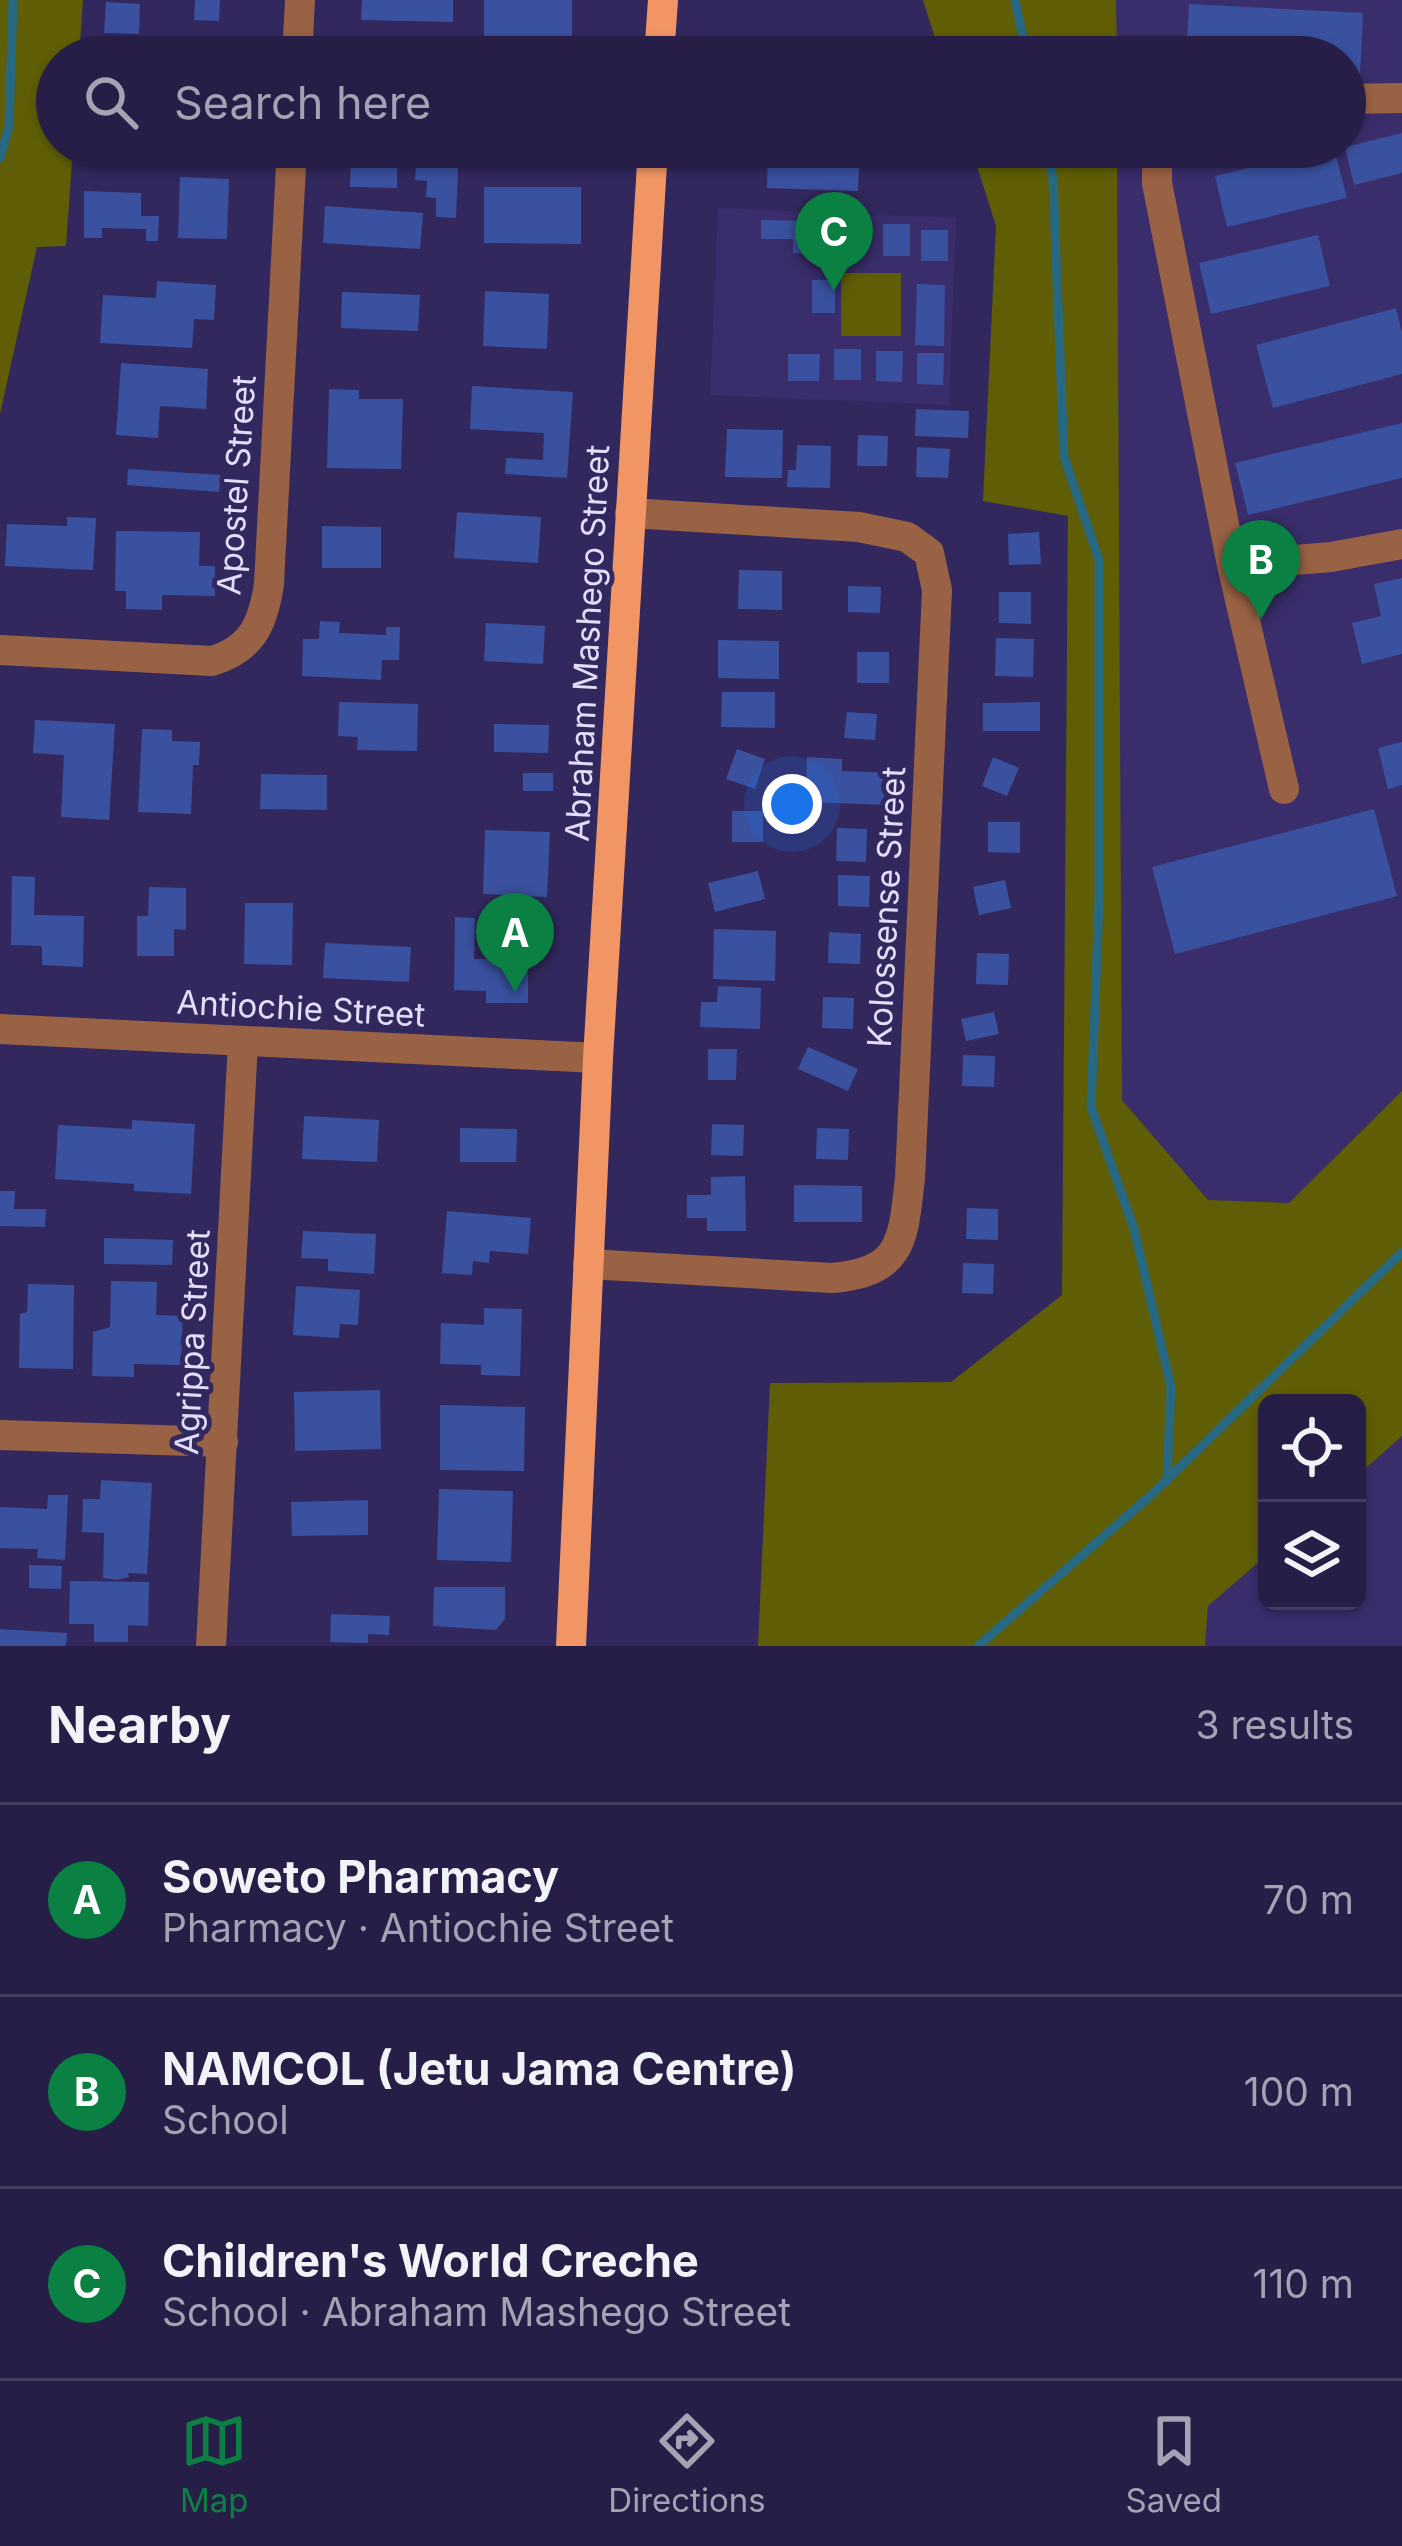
<!DOCTYPE html>
<meta charset="utf-8">
<style>
:root{--surface:#261e46;--page:#2e274d;--text:#f1f3f6;--muted:#a4a2b3;--line:#423c5f;--accent:#0b8043}
body{margin:0;font-family:Inter,sans-serif;background:var(--page);color:var(--text)}
.controls{position:absolute;right:36px;bottom:36px;display:grid;overflow:hidden;border-radius:18px;box-shadow:0 3px 9px #0004}
.controls button{width:108px;height:108px;display:grid;place-items:center;padding:0;border:0;border-bottom:3px solid var(--line);background:var(--surface);color:var(--text);font:60px sans-serif}
.you{position:absolute;left:792px;top:804px;width:42px;height:42px;margin:-30px;border:9px solid #fff;border-radius:50%;background:#1a73e8;box-shadow:0 0 0 18px #1a73e833}
.badge{display:grid;place-items:center;width:78px;height:78px;border-radius:50%;background:var(--accent);color:#fff;font-size:39px;font-weight:700}
.pin{position:absolute;translate:-50% -99px;filter:drop-shadow(0 3px 6px #0008)}
.pin::after{content:'';position:absolute;top:63px;width:42px;height:36px;background:inherit;clip-path:polygon(0 0,100% 0,50% 100%)}
.list{margin:0;padding:0;list-style:none}
h2{display:flex;justify-content:space-between;align-items:center;height:156px;margin:0;padding:0 48px;font-size:51px}
h2 small{font-size:39px;font-weight:400;color:var(--muted)}
.list li{display:grid;grid-template-columns:78px 1fr auto;gap:36px;align-items:center;box-sizing:border-box;height:192px;padding:0 48px;border-top:3px solid var(--line)}
.list b{display:block;font-size:45px;white-space:nowrap}
.list p{margin:0;font-size:39px;white-space:nowrap;color:var(--muted)}
.list em{font-size:39px;font-style:normal;color:var(--muted)}
.icon{flex:none;width:66px;height:66px;fill:none;stroke:currentColor;stroke-width:2;stroke-linecap:round;stroke-linejoin:round}
.map{position:relative;flex:none;width:1402px;height:1646px;overflow:hidden}
.search{position:absolute;background:var(--surface);box-shadow:0 3px 9px #0004;left:36px;right:36px;top:36px;height:132px;display:flex;align-items:center;gap:30px;box-sizing:border-box;padding:0 42px;border-radius:66px;color:var(--muted);font-size:45px}
.sheet{height:732px;background:var(--surface)}
nav{display:flex;justify-content:space-around;align-items:center;box-sizing:border-box;height:168px;border-top:3px solid var(--line);background:var(--surface);font-size:33px;color:var(--muted)}
nav a{display:grid;justify-items:center;gap:6px}
nav .on{color:var(--accent)}
.map>svg:first-child{display:block}
</style>
<div class="map">
<svg width="1402" height="1646" viewBox="0 0 1402 1646">
<rect width="100%" height="100%" fill="#32285e"/>
<!-- built -->
<path fill="#392d6b" d="M1116,0h286v1091l-112,112 -82,-3 -86,-100 -5,-953h228v-90h-228z
M718,208l238,10 -7,187 -239,-10z
M1402,1436v210h-197l3,-40 59,-51v46h90v-125z"/>
<!-- green -->
<path fill="#5f5e06" d="M0,0h83l-4,57h-22v90h16l-7,99 -29,1 -37,167z
M923,0h193l1,57h-176z
M971,147h146l5,953 86,100 81,3 113,-112v345l-45,40v-73h-90v152l-59,51 -3,40h-447l12,-263 181,-1 111,-87 6,-779 -85,-15 13,-275z
M841,273h60v63h-60z"/>
<g fill="none" stroke-linecap="round" stroke-linejoin="round">
<!-- stream -->
<path stroke="#276882" stroke-width="9" d="M1015,0l12,57
M1046,147l7,32 11,278 35,103v342l-8,205 43,122 37,158 -4,94
M0,158l9,-32 4,-126
M978,1646l172,-150 252,-244"/>
</g>
<!-- building -->
<path fill="#3a519f" d="M195,0h25l-1,21 -25,-1z
M362,0h91v22l-92,-2z
M484,0h88v39h-16l-1,10 6,8h-79v-6l42,1 1,-13 -41,-1z
M106,2l34,2 -1,30 -35,-1z
M1189,4l174,9 -3,63 -15,-1v-18h-159z
M1402,133v40l-48,12 -9,-38z
M479,147h52v12h-52z
M768,147h92l-2,44 -91,-3z
M1334,148l13,50 -120,29 -12,-51z
M351,162l46,1v25l-47,-1z
M416,166l42,2 -2,50 -20,-1v-19l-10,-1 1,-16 -12,-1z
M180,177l49,2 -2,60 -49,-1z
M484,187h97v57l-97,-1z
M84,191l57,2v23h18l-1,25h-12v-12l-44,-1v10h-18z
M325,206l98,7 -3,36 -97,-6z
M761,220l64,1v33l-32,-1v-14h-32z
M840,222h27v31h-27z
M883,224h27v32h-27z
M921,230h27v31h-27z
M1318,235l12,51 -119,28 -12,-51z
M812,280h23v33h-23z
M157,281l59,4 -2,35 -20,-1 -2,29 -92,-5 3,-48 53,3z
M917,284l28,1 -1,61 -29,-1z
M485,291l64,3 -2,55 -64,-3z
M342,292l78,3 -2,36 -77,-3z
M1396,308l6,25v41l-129,34 -17,-63z
M834,349h27v31h-27z
M876,351h27l-1,31 -26,-1z
M917,353h27l-1,32 -26,-1z
M788,354h32l-1,27h-31z
M121,363l87,6 -2,40 -46,-3 -2,32 -42,-3z
M472,386l101,6 -6,86 -62,-4 1,-16 37,2 1,-27 -74,-4z
M329,389l30,1v9h44l-2,70 -74,-1z
M916,409l53,2 -1,27 -53,-2z
M1402,423v55l-154,37 -13,-52z
M727,429l56,1 -1,48 -57,-1z
M858,435l30,1 -1,30h-30z
M797,445l34,1 -1,42 -43,-1 1,-17h8z
M917,447l33,2 -2,29 -32,-1z
M128,469l93,6 -2,17 -92,-7z
M457,512l84,5 -3,46 -84,-5z
M67,517l29,1 -3,52 -88,-4 2,-42 60,2z
M322,526l59,1v41h-59z
M116,531l84,1 -1,34h16v30l-53,-1v15l-36,-1v-18h-11z
M1039,532l2,32 -32,1 -1,-31z
M739,570l43,1v39l-44,-1z
M1402,578v76l-40,10 -10,-41 29,-7 -7,-32z
M848,586l33,1 -1,26 -32,-1z
M999,592h32v32l-32,-1z
M320,621l20,1 -1,11 47,2v-8h14l-1,33h-17l-1,20 -79,-4 1,-37h16z
M486,623l59,3 -2,38 -59,-3z
M996,638l38,1 -1,38 -38,-1z
M718,640l61,1v38l-61,-1z
M857,652h32v31h-32z
M722,692h53v36l-54,-1z
M339,702l79,2 -1,47 -60,-1 1,-13 -20,-1z
M1040,702v29h-57v-28z
M847,712l30,2 -2,26 -31,-2z
M35,720l80,4 -6,96 -48,-3 3,-62 -31,-2z
M494,724l55,1 -1,28 -54,-1z
M142,729l30,1v11l28,1 -1,23h-6l-2,49 -53,-2z
M1402,742v43l-14,4 -10,-41z
M737,749l28,10 -10,30 -29,-10z
M807,757l35,2v12l51,2 -2,32 -85,-3z
M993,757l26,11 -12,28 -25,-10z
M523,773h30v18h-30z
M261,774l66,1v35l-67,-1z
M1374,809l23,87 -222,58 -23,-87z
M732,811h31v31h-31z
M988,822h32v31l-32,-1z
M837,828l30,1 -1,33 -30,-1z
M485,830l65,2 -3,65 -64,-3z
M758,871l7,28 -50,13 -7,-29z
M838,875l32,1 -1,31 -31,-1z
M12,876l23,1 -1,38 50,1 -1,51 -41,-2v-19l-31,-1z
M1005,880l6,28 -32,7 -6,-28z
M149,887l37,1v42l-12,-1v27h-37v-40h11z
M245,903h48l-1,62 -48,-1z
M455,917l20,1 -1,41 54,1v43h-42v-12l-32,-1z
M714,929l62,2 -1,50 -62,-2z
M829,932l32,2 -1,30 -32,-1z
M325,943l86,4 -2,35 -86,-4z
M977,953l32,1 -1,31 -32,-1z
M718,986l43,2 -1,41 -60,-2 1,-25h16z
M823,997l31,1 -1,31 -31,-1z
M994,1012l5,22 -33,7 -5,-22z
M808,1047l50,22 -10,22 -50,-22z
M708,1049h29l-1,31h-28z
M963,1055l32,1 -1,31 -32,-1z
M304,1116l75,4 -2,42 -75,-3z
M132,1120l63,4 -4,70 -57,-3v-7l-79,-5 3,-54 74,4z
M712,1124l32,1 -1,31 -32,-1z
M460,1128l57,1 -1,33h-56z
M817,1128l32,1 -1,31 -32,-1z
M745,1176l1,55h-39v-13h-20v-23h24v-18z
M794,1185l68,1v36h-68z
M0,1191h15l-1,18h32l-1,18 -45,-1z
M967,1208l31,1v31l-32,-1z
M447,1211l84,7 -3,36 -38,-3 -1,12 -16,-2 -1,14 -30,-2z
M303,1231l73,3 -2,40 -46,-3v-12l-27,-1z
M104,1238l69,2 -1,25 -68,-1z
M963,1263l31,1 -1,30 -31,-1z
M111,1281l46,1 -1,33 27,1 -2,49 -47,-1v13l-42,-1 1,-44 17,-5z
M28,1284l46,1 -1,84 -54,-1 1,-54 7,-2z
M296,1286l64,4 -2,35 -18,-1 -1,14 -46,-3z
M484,1308l38,1 -2,67 -39,-1v-10l-41,-1 1,-41 43,2z
M380,1390l1,59 -86,2 -1,-59z
M440,1405l85,2 -1,64 -84,-1z
M101,1480l51,3 -5,91 -19,-1 1,4 -12,3 -14,-2 1,-45 -22,-1 1,-33h17z
M439,1489l74,2 -2,71 -74,-2z
M48,1495h20l-3,65 -28,-2 1,-9 -38,-1v-41l47,2z
M368,1500v35l-76,1 -1,-34z
M29,1565l33,1 -1,23 -32,-1z
M70,1581l79,1 -1,44 -20,-1v17h-34v-18h-25z
M434,1587h71v32l-9,11 -63,-4z
M331,1614l59,2 -1,19 -21,-1v9l-38,-1z
M0,1629l67,4 -1,13h-66z"/>
<g fill="none" stroke-linecap="round" stroke-linejoin="round">
<!-- minor -->
<path stroke="#9a6244" stroke-width="30" d="M297,57l3,-57
M1345,99l57,-1
M1163,147l-6,18v18l75,382 52,224
M1232,565l99,-8 71,-13
M0,650l212,11c40,-12 51,-37 57,-77l23,-437
M0,1029l598,29
M588,1264l244,14c71,-6 71,-38 78,-100l27,-588 -8,-37 -22,-16 -48,-10 -229,-14
M0,1435l223,7
M211,1646l32,-604"/>
<!-- major -->
<path stroke="#f19564" stroke-width="30" d="M659,57l4,-57
M571,1646l27,-588 55,-911"/>
</g>
<g text-anchor="middle" dominant-baseline="central" stroke-width="10" stroke-linejoin="round" paint-order="stroke">
<!-- street labels -->
<g font-size="33" fill="#e1dffa" stroke="#32285e">
<text transform="translate(236 485) rotate(-86)">Apostel Street</text>
<text transform="translate(587 643) rotate(-87)">Abraham Mashego Street</text>
<text transform="translate(886 907) rotate(-87)">Kolossense Street</text>
<text transform="translate(301 1008) rotate(3)">Antiochie Street</text>
<text transform="translate(192 1342) rotate(-87)">Agrippa Street</text>
</g>
</g>
</svg>
<div class="controls">
<button><svg class="icon" aria-label="locate" viewBox="0 0 24 24"><circle cx="12" cy="12" r="6"/><path d="M12 2v4M12 18v4M2 12h4M18 12h4"/></svg></button>
<button><svg class="icon" aria-label="layers" viewBox="0 0 24 24"><path d="M12 4l9 5-9 5-9-5zM3 14l9 5 9-5"/></svg></button>
</div>
<div class="you"></div>
<div class="pin badge" style="left:515px;top:992px">A</div>
<div class="pin badge" style="left:1261px;top:619px">B</div>
<div class="pin badge" style="left:834px;top:291px">C</div>
<div class="search"><svg class="icon" aria-label="search" viewBox="0 0 24 24"><circle cx="10" cy="10" r="6"/><path d="M15 15l6 6"/></svg>Search here</div>
</div>
<section class="sheet">
<h2>Nearby<small>3 results</small></h2>
<ul class="list">
<li><span class="badge">A</span><div><b>Soweto Pharmacy</b><p>Pharmacy · Antiochie Street</p></div><em>70 m</em></li>
<li><span class="badge">B</span><div><b>NAMCOL (Jetu Jama Centre)</b><p>School</p></div><em>100 m</em></li>
<li><span class="badge">C</span><div><b>Children's World Creche</b><p>School · Abraham Mashego Street</p></div><em>110 m</em></li>
</ul>
</section>
<nav>
<a class="on"><svg class="icon" aria-label="map" viewBox="0 0 24 24"><path d="M3 6l6-2 6 2 6-2v14l-6 2-6-2-6 2zM9 4v14M15 6v14"/></svg>Map</a>
<a><svg class="icon" aria-label="directions" viewBox="0 0 24 24"><path d="M12 3l9 9-9 9-9-9zM9 14v-3h6M13 9l2 2-2 2"/></svg>Directions</a>
<a><svg class="icon" aria-label="saved" viewBox="0 0 24 24"><path d="M7 4h10v16l-5-4-5 4z"/></svg>Saved</a>
</nav>
